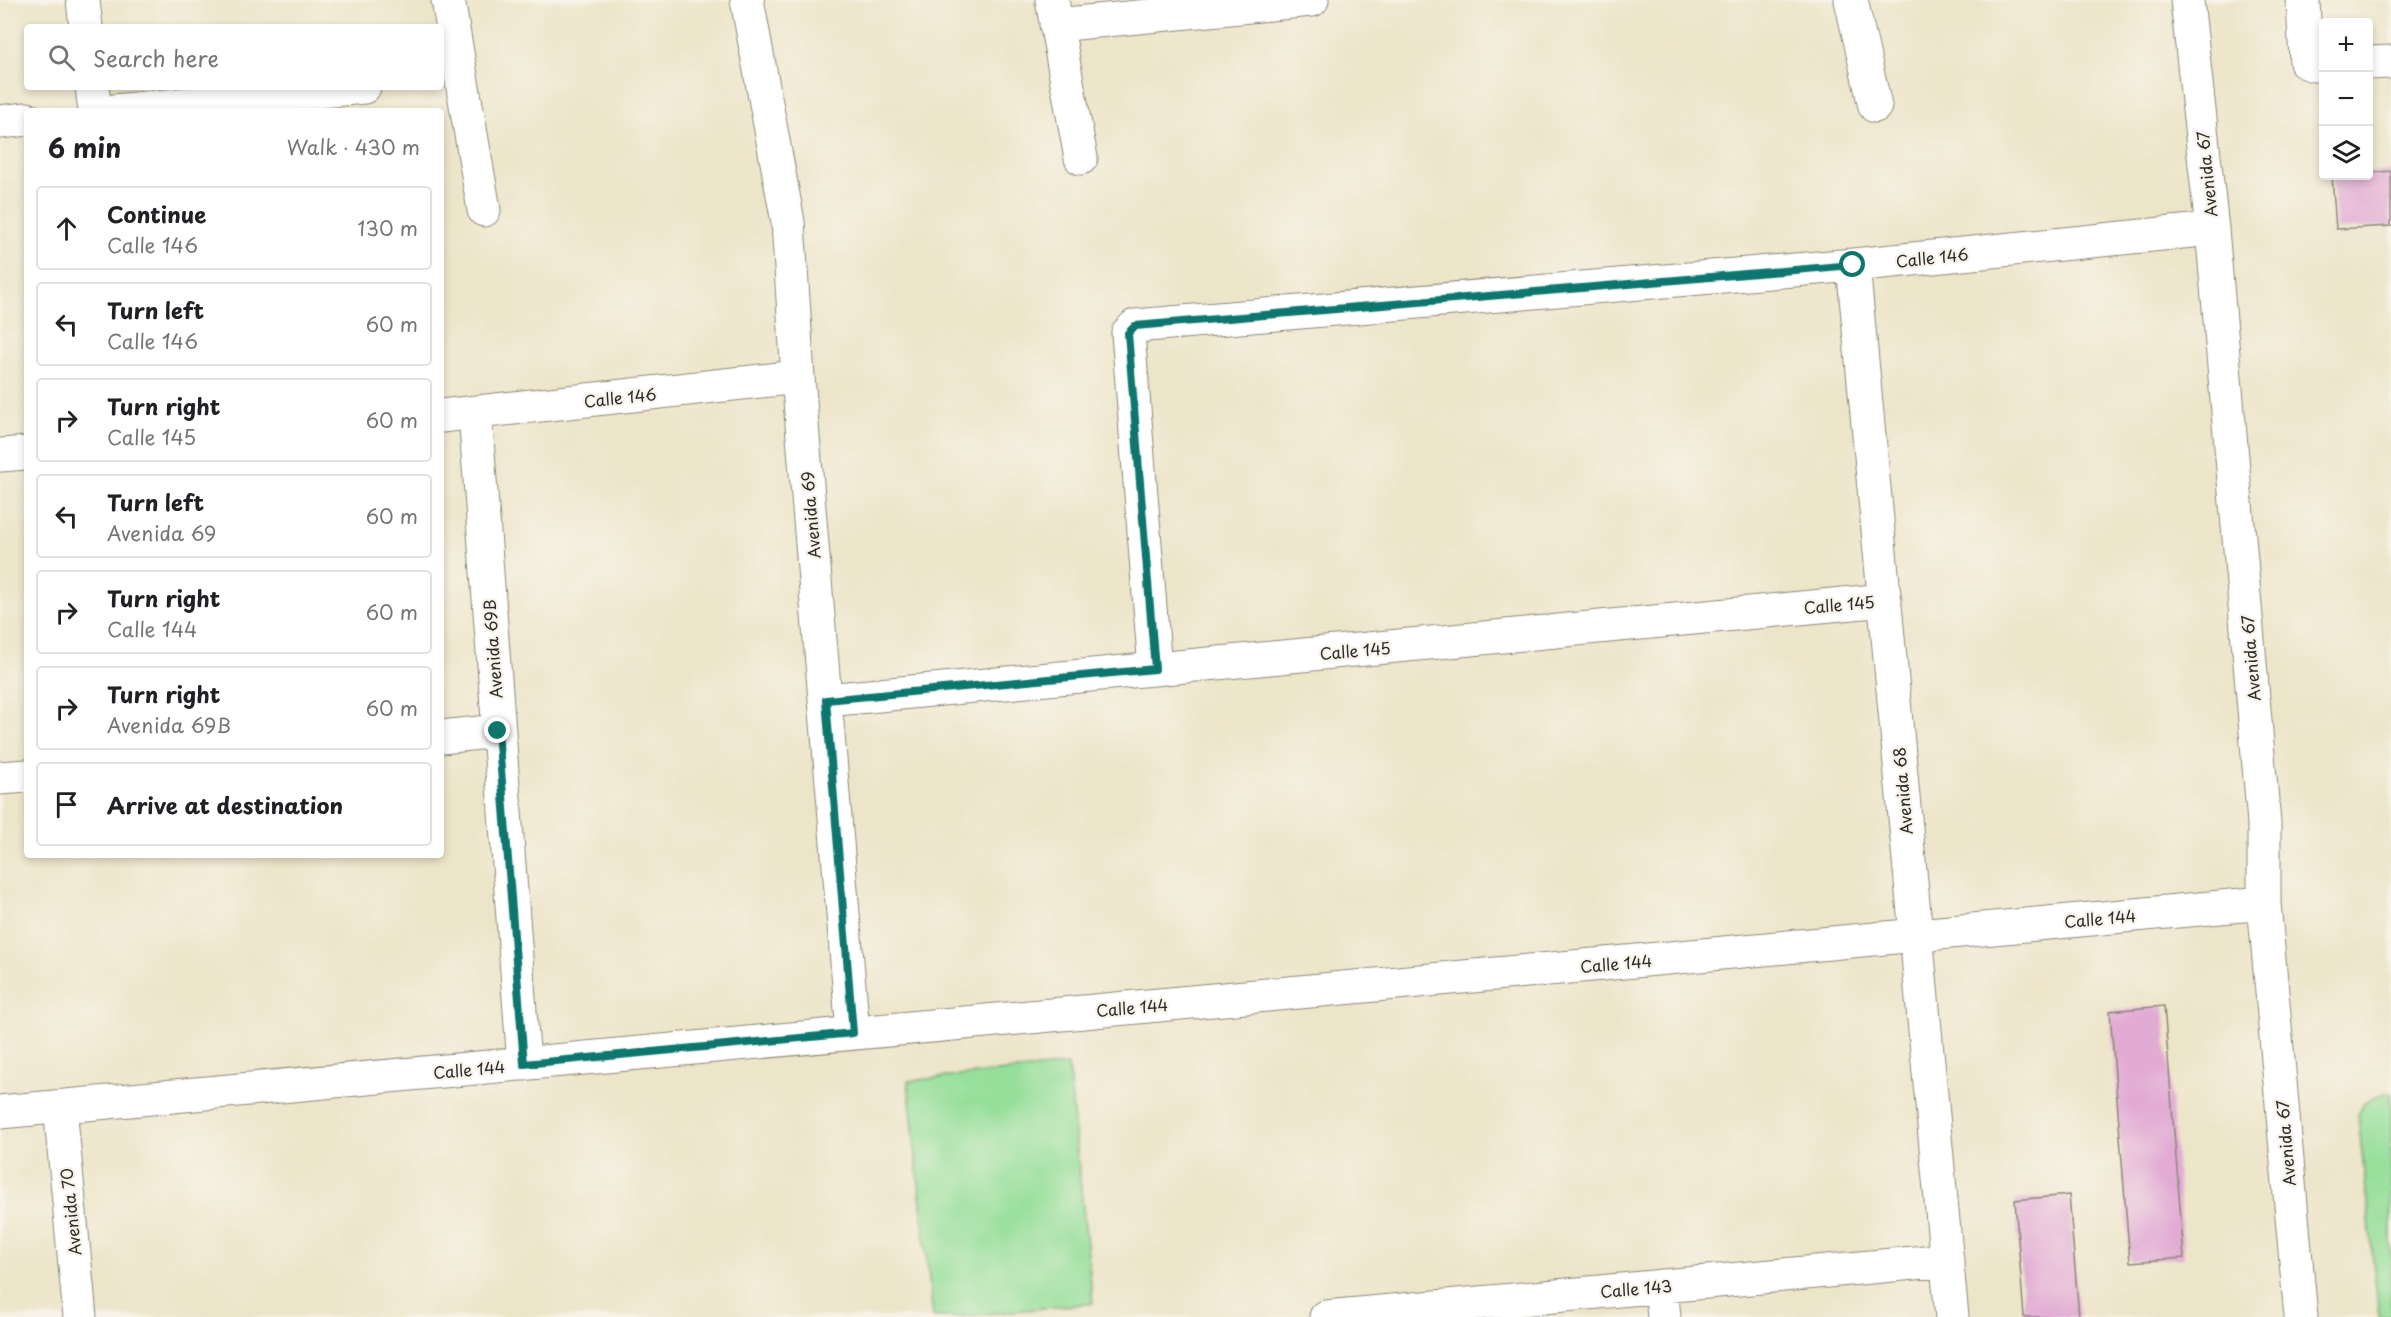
<!DOCTYPE html>
<meta charset="utf-8">
<style>
:root{--surface:#fff;--page:#f2f2f2;--text:#202124;--muted:#757577;--line:#e0e0e0}
body{margin:0;font-family:"Playpen Sans",sans-serif;background:var(--page);color:var(--text)}
.controls{position:absolute;right:18px;top:18px;display:grid;overflow:hidden;border-radius:6px;box-shadow:0 3px 9px #0003}
.controls button{width:54px;height:54px;display:grid;place-items:center;padding:0;border:0;border-bottom:2px solid var(--line);background:var(--surface);color:var(--text);font:30px sans-serif}
.stop{position:absolute;width:18px;height:18px;margin:-14px;border:4px solid #0f766e;border-radius:50%;background:#fff}
.stop.end{background:#0f766e;border-color:#fff;box-shadow:0 2px 6px #0008}
.list{margin:0;padding:0;list-style:none}
h2{display:flex;justify-content:space-between;align-items:center;height:78px;margin:0;padding:0 24px;font-size:26px}
h2 small{font-size:20px;font-weight:400;color:var(--muted)}
.list li{display:grid;grid-template-columns:39px 1fr auto;gap:18px;align-items:center;box-sizing:border-box;height:84px;margin:0 12px 12px;padding:0 12px;border:2px solid var(--line);border-radius:6px}
.list b{display:block;font-size:22px;white-space:nowrap}
.list p{margin:0;font-size:20px;white-space:nowrap;color:var(--muted)}
.list em{font-size:20px;font-style:normal;color:var(--muted)}
.icon{flex:none;width:33px;height:33px;fill:none;stroke:currentColor;stroke-width:2;stroke-linecap:round;stroke-linejoin:round}
.map{position:relative;flex:none;width:2391px;height:1317px;overflow:hidden}
.search{position:absolute;background:var(--surface);box-shadow:0 3px 9px #0003;left:24px;top:24px;width:420px;height:66px;display:flex;align-items:center;gap:15px;box-sizing:border-box;padding:0 21px;border-radius:6px;color:var(--muted);font-size:22px}
.panel{position:absolute;background:var(--surface);box-shadow:0 3px 9px #0003;left:24px;top:108px;width:420px;height:750px;border-radius:6px}
.map>svg:first-child{display:block}
</style>
<div class="map">
<svg width="2391" height="1317" viewBox="0 0 2391 1317">
<rect width="100%" height="100%" fill="#f7f3e8"/>
<filter id="ink" filterUnits="userSpaceOnUse"><feTurbulence type="fractalNoise" baseFrequency=".0167" numOctaves="2"/><feDisplacementMap in="SourceGraphic" scale="12" xChannelSelector="R" yChannelSelector="G"/><feConvolveMatrix kernelMatrix="1 2 1 2 8 2 1 2 1" color-interpolation-filters="sRGB"/></filter>
<filter id="wash" filterUnits="userSpaceOnUse"><feTurbulence type="fractalNoise" baseFrequency=".008" numOctaves="4" result="noise"/><feDisplacementMap in="SourceGraphic" scale="24" xChannelSelector="R" yChannelSelector="G"/><feGaussianBlur stdDeviation="1.35" result="paint"/><feColorMatrix in="noise" values="0 0 0 0 0 0 0 0 0 0 0 0 0 0 0 0 0 1.4 0 .05"/><feComposite in="paint" operator="in"/></filter>
<g filter="url(#wash)">
<rect width="100%" height="100%" fill="#ede5c9"/>
<!-- green -->
<path fill="#96df9a" stroke="#608562" stroke-width="1.5" d="M1068,1065l25,238 -138,14h-22l-25,-236z
M2386,1092h5v225h-12l-21,-202 6,-12z"/>
<g id="blocks">
<!-- building -->
<path fill="#e2abd4" d="M2391,171v55l-55,3 -4,-53h36v-3z
M2164,1006l20,252 -54,4 -20,-251z
M2069,1195l10,122h-55l-9,-117z"/>
</g>
</g>
<g filter="url(#ink)">
<use href="#blocks" fill-opacity="0" stroke="#8c887a" stroke-width="1.5"/>
<g fill="none" stroke-linecap="round" stroke-linejoin="round">
<!-- minor casing -->
<g stroke="#8c887a" stroke-width="35">
<path id="minor" d="M83,0l3,27
M448,0l36,210
M747,0l41,222 10,155 55,656
M1052,0l29,158
M1851,0l24,106
M2187,0l25,229 52,594v80l37,414
M2303,0l3,62 7,3h11
M1056,25l256,-25
M2368,63l23,-1
M92,87l3,24
M114,111l250,-24
M0,122l27,-3
M1853,265l99,1052
M475,413l49,651
M441,416l357,-39
M0,455l27,-2
M1155,669l-27,-336 7,-7 718,-61 359,-36
M826,700l1059,-100
M441,737l57,-6
M0,778l27,-2
M60,1107l20,210
M0,1112l2264,-209
M1661,1286l3,31
M1326,1317l621,-57"/>
</g>
<!-- minor -->
<use href="#minor" stroke="#fff" stroke-width="33"/>
</g>
</g>
<g fill="none" stroke-linecap="round" stroke-linejoin="round" filter="url(#ink)">
<!-- route -->
<path stroke="#0f766e" stroke-width="8" d="M498,731l26,333 329,-31 -27,-333 329,-31 -27,-336 7,-7 718,-61"/>
</g>
<g text-anchor="middle" dominant-baseline="central" stroke-width="4.5" stroke-linejoin="round" paint-order="stroke">
<!-- street labels -->
<g font-size="16" fill="#2b2b2b" stroke="#f7f3e8">
<text transform="translate(2206 174) rotate(-96)">Avenida 67</text>
<text transform="translate(1932 257) rotate(-6)">Calle 146</text>
<text transform="translate(620 397) rotate(-6)">Calle 146</text>
<text transform="translate(810 515) rotate(-95)">Avenida 69</text>
<text transform="translate(1839 604) rotate(-5)">Calle 145</text>
<text transform="translate(492 649) rotate(-94)">Avenida 69B</text>
<text transform="translate(1355 650) rotate(-5)">Calle 145</text>
<text transform="translate(2250 658) rotate(-95)">Avenida 67</text>
<text transform="translate(1902 791) rotate(-95)">Avenida 68</text>
<text transform="translate(2100 918) rotate(-5)">Calle 144</text>
<text transform="translate(1616 963) rotate(-5)">Calle 144</text>
<text transform="translate(1132 1007) rotate(-5)">Calle 144</text>
<text transform="translate(469 1069) rotate(-5)">Calle 144</text>
<text transform="translate(2285 1143) rotate(-95)">Avenida 67</text>
<text transform="translate(70 1212) rotate(-96)">Avenida 70</text>
<text transform="translate(1636 1288) rotate(-5)">Calle 143</text>
</g>
</g>
</svg>
<div class="controls">
<button>+</button>
<button>−</button>
<button><svg class="icon" aria-label="layers" viewBox="0 0 24 24"><path d="M12 4l9 5-9 5-9-5zM3 14l9 5 9-5"/></svg></button>
</div>
<div class="stop" style="left:1853px;top:265px"></div>
<div class="stop end" style="left:498px;top:731px"></div>
<div class="search"><svg class="icon" aria-label="search" viewBox="0 0 24 24"><circle cx="10" cy="10" r="6"/><path d="M15 15l6 6"/></svg>Search here</div>
<section class="panel">
<h2>6 min<small>Walk · 430 m</small></h2>
<ul class="list">
<li><svg class="icon" aria-label="ahead" viewBox="0 0 24 24"><path d="M12 20V5M6 11l6-6 6 6"/></svg><div><b>Continue</b><p>Calle 146</p></div><em>130 m</em></li>
<li><svg class="icon" aria-label="left" viewBox="0 0 24 24"><path d="M17 20v-9H6M10 6l-5 5 5 5"/></svg><div><b>Turn left</b><p>Calle 146</p></div><em>60 m</em></li>
<li><svg class="icon" aria-label="right" viewBox="0 0 24 24"><path d="M7 20v-9h11M14 6l5 5-5 5"/></svg><div><b>Turn right</b><p>Calle 145</p></div><em>60 m</em></li>
<li><svg class="icon" aria-label="left" viewBox="0 0 24 24"><path d="M17 20v-9H6M10 6l-5 5 5 5"/></svg><div><b>Turn left</b><p>Avenida 69</p></div><em>60 m</em></li>
<li><svg class="icon" aria-label="right" viewBox="0 0 24 24"><path d="M7 20v-9h11M14 6l5 5-5 5"/></svg><div><b>Turn right</b><p>Calle 144</p></div><em>60 m</em></li>
<li><svg class="icon" aria-label="right" viewBox="0 0 24 24"><path d="M7 20v-9h11M14 6l5 5-5 5"/></svg><div><b>Turn right</b><p>Avenida 69B</p></div><em>60 m</em></li>
<li><svg class="icon" aria-label="arrive" viewBox="0 0 24 24"><path d="M6 21V4h12l-3 4 3 4H6"/></svg><div><b>Arrive at destination</b></div></li>
</ul>
</section>
</div>
